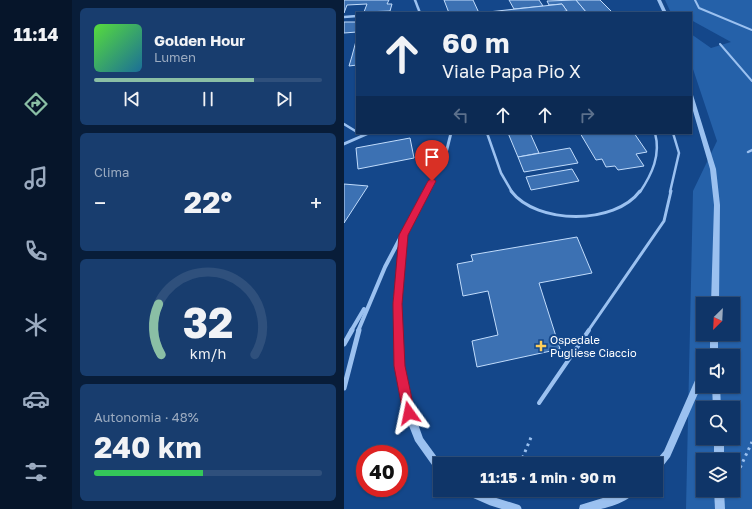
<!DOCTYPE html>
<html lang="it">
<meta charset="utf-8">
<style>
:root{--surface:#0f3568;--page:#183d6e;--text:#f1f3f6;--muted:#9babc0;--line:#2f507c;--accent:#8abfa5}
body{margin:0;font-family:"Golos Text",sans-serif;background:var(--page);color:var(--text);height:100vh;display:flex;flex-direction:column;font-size:15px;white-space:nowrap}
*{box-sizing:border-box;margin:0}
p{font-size:13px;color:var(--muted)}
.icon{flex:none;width:22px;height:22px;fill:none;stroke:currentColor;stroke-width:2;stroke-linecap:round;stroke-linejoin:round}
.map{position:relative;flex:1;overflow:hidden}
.side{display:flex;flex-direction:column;gap:8px;padding:8px;background:#081d39;width:272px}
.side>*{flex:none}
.top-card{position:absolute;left:12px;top:12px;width:336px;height:122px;border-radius:0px;box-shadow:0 1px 3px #0004,0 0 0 1px var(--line);background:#0f3568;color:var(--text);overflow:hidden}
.needle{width:26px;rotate:204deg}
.controls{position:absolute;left:352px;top:297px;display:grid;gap:8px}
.controls a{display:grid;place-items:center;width:44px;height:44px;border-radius:0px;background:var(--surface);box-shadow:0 1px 3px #0004,0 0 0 1px var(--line);font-size:20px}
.speed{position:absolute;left:12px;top:445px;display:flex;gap:8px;font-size:20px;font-weight:700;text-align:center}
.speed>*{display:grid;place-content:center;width:52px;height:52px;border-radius:50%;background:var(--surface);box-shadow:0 1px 3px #0004,0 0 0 1px var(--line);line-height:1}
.speed .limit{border:6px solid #d22;background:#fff;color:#111}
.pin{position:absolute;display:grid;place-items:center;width:34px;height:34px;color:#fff;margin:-41px -17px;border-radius:50% 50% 50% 0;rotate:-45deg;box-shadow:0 0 4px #0007}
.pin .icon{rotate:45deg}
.me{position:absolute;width:44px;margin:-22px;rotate:348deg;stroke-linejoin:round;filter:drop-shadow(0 0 3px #0008)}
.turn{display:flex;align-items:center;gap:14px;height:84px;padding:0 20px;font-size:18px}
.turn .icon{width:52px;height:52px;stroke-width:2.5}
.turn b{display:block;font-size:28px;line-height:34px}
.lanes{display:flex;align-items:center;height:38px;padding:0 20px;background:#0003;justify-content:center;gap:20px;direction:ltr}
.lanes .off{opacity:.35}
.big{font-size:30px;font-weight:700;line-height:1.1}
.side .widget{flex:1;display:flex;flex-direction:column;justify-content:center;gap:6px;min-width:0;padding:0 14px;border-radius:6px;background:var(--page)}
.side .dial{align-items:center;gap:0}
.dial svg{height:104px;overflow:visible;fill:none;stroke:var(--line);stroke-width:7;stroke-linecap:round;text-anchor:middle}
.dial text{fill:var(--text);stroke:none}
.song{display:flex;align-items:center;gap:12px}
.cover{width:48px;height:48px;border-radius:6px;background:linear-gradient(135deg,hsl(110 70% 55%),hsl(200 70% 35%))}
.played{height:4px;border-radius:2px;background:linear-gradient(90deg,var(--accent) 70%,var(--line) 70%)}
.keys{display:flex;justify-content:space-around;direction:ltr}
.heat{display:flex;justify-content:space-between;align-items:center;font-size:22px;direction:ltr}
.charge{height:6px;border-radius:3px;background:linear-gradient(90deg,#34c759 48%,var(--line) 0)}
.trip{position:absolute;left:89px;top:457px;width:230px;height:40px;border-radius:0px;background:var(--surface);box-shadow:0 1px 3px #0004,0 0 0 1px var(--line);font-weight:700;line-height:40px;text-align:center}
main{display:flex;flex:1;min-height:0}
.dock{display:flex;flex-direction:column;width:72px;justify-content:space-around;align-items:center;background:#06152a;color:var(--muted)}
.dock .icon{width:28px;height:28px}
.dock .current{color:var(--accent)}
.dock b{font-size:18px;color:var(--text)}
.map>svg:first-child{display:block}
.green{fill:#2561a9;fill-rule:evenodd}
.building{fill:#3c71b3;stroke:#c1dcfc}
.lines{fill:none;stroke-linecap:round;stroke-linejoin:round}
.path{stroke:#9bc1f0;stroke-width:3;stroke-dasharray:2.5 4;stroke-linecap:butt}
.service-far2{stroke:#9bc1f0;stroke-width:2.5}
.service-far1{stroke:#9bc1f0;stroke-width:3}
.service{stroke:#9bc1f0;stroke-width:4}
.pedestrian-far1{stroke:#9bc1f0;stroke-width:2}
.pedestrian{stroke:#9bc1f0;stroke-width:2.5}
.minor-far3{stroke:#9bc1f0;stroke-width:2.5}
.minor-far2{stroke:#9bc1f0;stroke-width:3}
.minor-far1{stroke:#9bc1f0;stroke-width:4}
.minor{stroke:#9bc1f0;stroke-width:5}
.tertiary{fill:#9bc1f0;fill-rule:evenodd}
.tertiary-bridge{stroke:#9bc1f0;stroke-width:9}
.route{fill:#e11d48;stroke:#92132f}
.poi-dot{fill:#ffcf5a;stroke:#14478a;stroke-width:1.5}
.labels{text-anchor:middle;stroke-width:4;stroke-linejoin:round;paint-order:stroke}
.poi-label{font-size:11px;fill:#fff;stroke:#14478a;text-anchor:start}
</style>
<main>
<nav class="dock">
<b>11:14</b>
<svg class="icon current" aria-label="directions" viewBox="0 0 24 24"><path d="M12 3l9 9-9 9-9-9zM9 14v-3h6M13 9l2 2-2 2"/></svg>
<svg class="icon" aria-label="music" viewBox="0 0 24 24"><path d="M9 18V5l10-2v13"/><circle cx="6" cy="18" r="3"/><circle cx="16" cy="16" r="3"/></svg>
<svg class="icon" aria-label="phone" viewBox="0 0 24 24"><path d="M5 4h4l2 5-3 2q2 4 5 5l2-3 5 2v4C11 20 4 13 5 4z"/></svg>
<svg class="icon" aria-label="climate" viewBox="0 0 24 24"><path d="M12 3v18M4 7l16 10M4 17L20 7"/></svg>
<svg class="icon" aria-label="car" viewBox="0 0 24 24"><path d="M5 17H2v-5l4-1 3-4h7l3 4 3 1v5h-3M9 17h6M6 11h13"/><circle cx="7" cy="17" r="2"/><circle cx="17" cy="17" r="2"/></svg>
<svg class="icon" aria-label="filters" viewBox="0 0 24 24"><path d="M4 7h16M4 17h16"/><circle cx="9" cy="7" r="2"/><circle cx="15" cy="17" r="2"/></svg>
</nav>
<section class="side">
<div class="widget">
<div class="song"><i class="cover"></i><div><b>Golden Hour</b><p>Lumen</p></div></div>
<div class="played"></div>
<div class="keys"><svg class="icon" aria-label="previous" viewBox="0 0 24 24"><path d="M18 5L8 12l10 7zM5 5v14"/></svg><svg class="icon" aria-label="pause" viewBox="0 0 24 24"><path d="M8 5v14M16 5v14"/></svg><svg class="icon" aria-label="next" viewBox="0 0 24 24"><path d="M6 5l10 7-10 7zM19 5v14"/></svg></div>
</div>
<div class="widget"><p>Clima</p>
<div class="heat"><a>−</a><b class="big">22°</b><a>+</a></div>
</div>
<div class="widget dial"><svg viewBox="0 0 100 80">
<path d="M14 69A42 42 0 1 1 86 69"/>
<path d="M14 69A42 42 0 0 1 12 30" stroke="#8abfa5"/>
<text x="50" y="56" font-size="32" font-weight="700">32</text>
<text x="50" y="72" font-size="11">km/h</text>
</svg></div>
<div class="widget"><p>Autonomia · 48%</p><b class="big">240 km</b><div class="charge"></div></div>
</section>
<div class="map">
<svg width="408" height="509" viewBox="0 0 408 509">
<rect width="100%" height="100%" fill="#14478a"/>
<path class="green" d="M321,0H408V509H342L349,191L373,141L347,63V34L367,48L387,42L347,20V13H327ZM359,304H389V334H359ZM359,356H389V386H359ZM359,408H389V438H359ZM359,460H389V490H359Z"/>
<g class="building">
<polygon points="0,0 45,0 43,4 48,4 46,11 20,12 23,4 3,5 0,13"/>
<polygon points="100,0 129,0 135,13 105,13"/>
<polygon points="165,0 195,0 199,6 170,9"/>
<polygon points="232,0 243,13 212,13 223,11 218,4 205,5 203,1"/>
<polygon points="232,0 256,0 268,12 243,13"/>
<polygon points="218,4 223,11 208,13 135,13"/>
<polygon points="0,22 13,22 13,32 0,33"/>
<polygon points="12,41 13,65 5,66 8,56"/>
<polygon points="164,133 186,133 195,153 174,157"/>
<polygon points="236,133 290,133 303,152 292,154 300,166 274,170 271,166 262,167 258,159 252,160"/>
<polygon points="66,138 70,158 14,169 12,148"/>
<polygon points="226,148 234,163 180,172 174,157"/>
<polygon points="228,169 235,181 187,190 182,177"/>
<polygon points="0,184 24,186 0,223"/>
<polygon points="233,237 248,273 195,283 216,349 133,367 128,341 154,335 144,291 119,296 113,264 129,261 127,255"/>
</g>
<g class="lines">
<g class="path">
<polyline points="176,464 188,435"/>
<polyline points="390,486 395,470 408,442"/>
</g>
<g class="service-far2">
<polyline points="0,124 13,132"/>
<polyline points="15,133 18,135"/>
<polyline points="143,133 157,173 168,192"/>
<path d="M296,192C308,174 317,155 311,133"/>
<polyline points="326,192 335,153 329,133"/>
</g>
<g class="service-far1">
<path d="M167,191C193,225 271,225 296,191"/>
<polyline points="244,331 320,221 327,191"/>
</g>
<polyline class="service" points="195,403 245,330"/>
<g class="pedestrian-far1">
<polyline points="351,0 355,8 408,30"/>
<polyline points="376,44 408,81"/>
</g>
<polyline class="pedestrian" points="404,152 408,150"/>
<g class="minor-far3">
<polyline points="71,0 76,13"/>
<polyline points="0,17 13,16"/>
</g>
<g class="minor-far2">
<polyline points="0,144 25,133"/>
<polyline points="81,192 102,153 107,133"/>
</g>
<g class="minor-far1">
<polyline points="7,331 20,309"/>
<polyline points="14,331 41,267 81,191"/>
</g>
<g class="minor">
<polyline points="0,344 8,330"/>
<polyline points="0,388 15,330"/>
</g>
<g class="tertiary">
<polygon points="313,0 317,0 323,13 319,13"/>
<polygon points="347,94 349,95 372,169 376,205 375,304 367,304 370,205 366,169 347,104"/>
<polygon points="57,233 61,233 62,235 57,304 59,366 70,413 79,438 98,464 96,464 96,474 93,472 71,441 60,413 51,366 49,304"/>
<rect x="366" y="334" width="8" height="22"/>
<polygon points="359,368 359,382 326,457 315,471 312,473 312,464 309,464 320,451 356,369"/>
<polygon points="368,386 376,386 377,408 369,408"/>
<rect x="370" y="438" width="10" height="22"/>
<path d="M278,490H292C288,500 267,507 257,509C250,509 242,509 235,509L236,505L272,494Z"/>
<polygon points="370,490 380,490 381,509 371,509"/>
</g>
<polyline class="tertiary-bridge" points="122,490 147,501 173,509"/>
</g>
<polygon class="route" points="88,178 92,181 64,235 58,304 61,366 71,413 69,417 65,418 61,417 59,413 50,366 49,304 55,235 84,181"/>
<path class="poi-dot" d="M195 340h4v4h4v4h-4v4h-4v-4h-4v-4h4z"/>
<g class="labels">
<g class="poi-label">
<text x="206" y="344">Ospedale<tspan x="206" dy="13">Pugliese Ciaccio</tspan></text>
</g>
</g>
</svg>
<div class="controls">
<a><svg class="needle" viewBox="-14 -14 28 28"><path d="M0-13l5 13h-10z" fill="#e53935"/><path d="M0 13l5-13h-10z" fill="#9babc0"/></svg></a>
<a><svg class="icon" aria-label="sound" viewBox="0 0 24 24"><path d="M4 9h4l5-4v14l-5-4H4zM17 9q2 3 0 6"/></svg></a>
<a><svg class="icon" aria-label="search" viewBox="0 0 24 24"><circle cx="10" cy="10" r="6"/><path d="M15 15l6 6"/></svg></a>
<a><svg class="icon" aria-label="layers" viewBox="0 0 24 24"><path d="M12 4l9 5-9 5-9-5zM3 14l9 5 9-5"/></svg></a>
</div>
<div class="speed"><div class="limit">40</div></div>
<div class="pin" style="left:88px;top:181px;background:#d93025"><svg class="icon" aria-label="arrive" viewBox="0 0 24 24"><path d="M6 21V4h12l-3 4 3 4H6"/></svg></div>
<svg class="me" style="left:65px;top:413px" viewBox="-20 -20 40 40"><path d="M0-17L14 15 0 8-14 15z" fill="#e11d48" stroke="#fff" stroke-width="4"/></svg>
<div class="trip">11:15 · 1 min · 90 m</div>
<div class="top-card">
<div class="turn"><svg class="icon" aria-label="ahead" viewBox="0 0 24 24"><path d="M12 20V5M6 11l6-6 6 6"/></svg><div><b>60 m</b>Viale Papa Pio X</div></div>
<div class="lanes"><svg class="icon off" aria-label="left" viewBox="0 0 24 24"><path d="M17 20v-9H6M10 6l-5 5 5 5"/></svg><svg class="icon" aria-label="ahead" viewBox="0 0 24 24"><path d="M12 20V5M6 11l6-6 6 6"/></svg><svg class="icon" aria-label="ahead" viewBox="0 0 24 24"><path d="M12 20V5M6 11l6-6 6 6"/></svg><svg class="icon off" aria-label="right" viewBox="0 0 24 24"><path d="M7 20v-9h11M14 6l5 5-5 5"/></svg></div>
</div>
</div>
</main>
